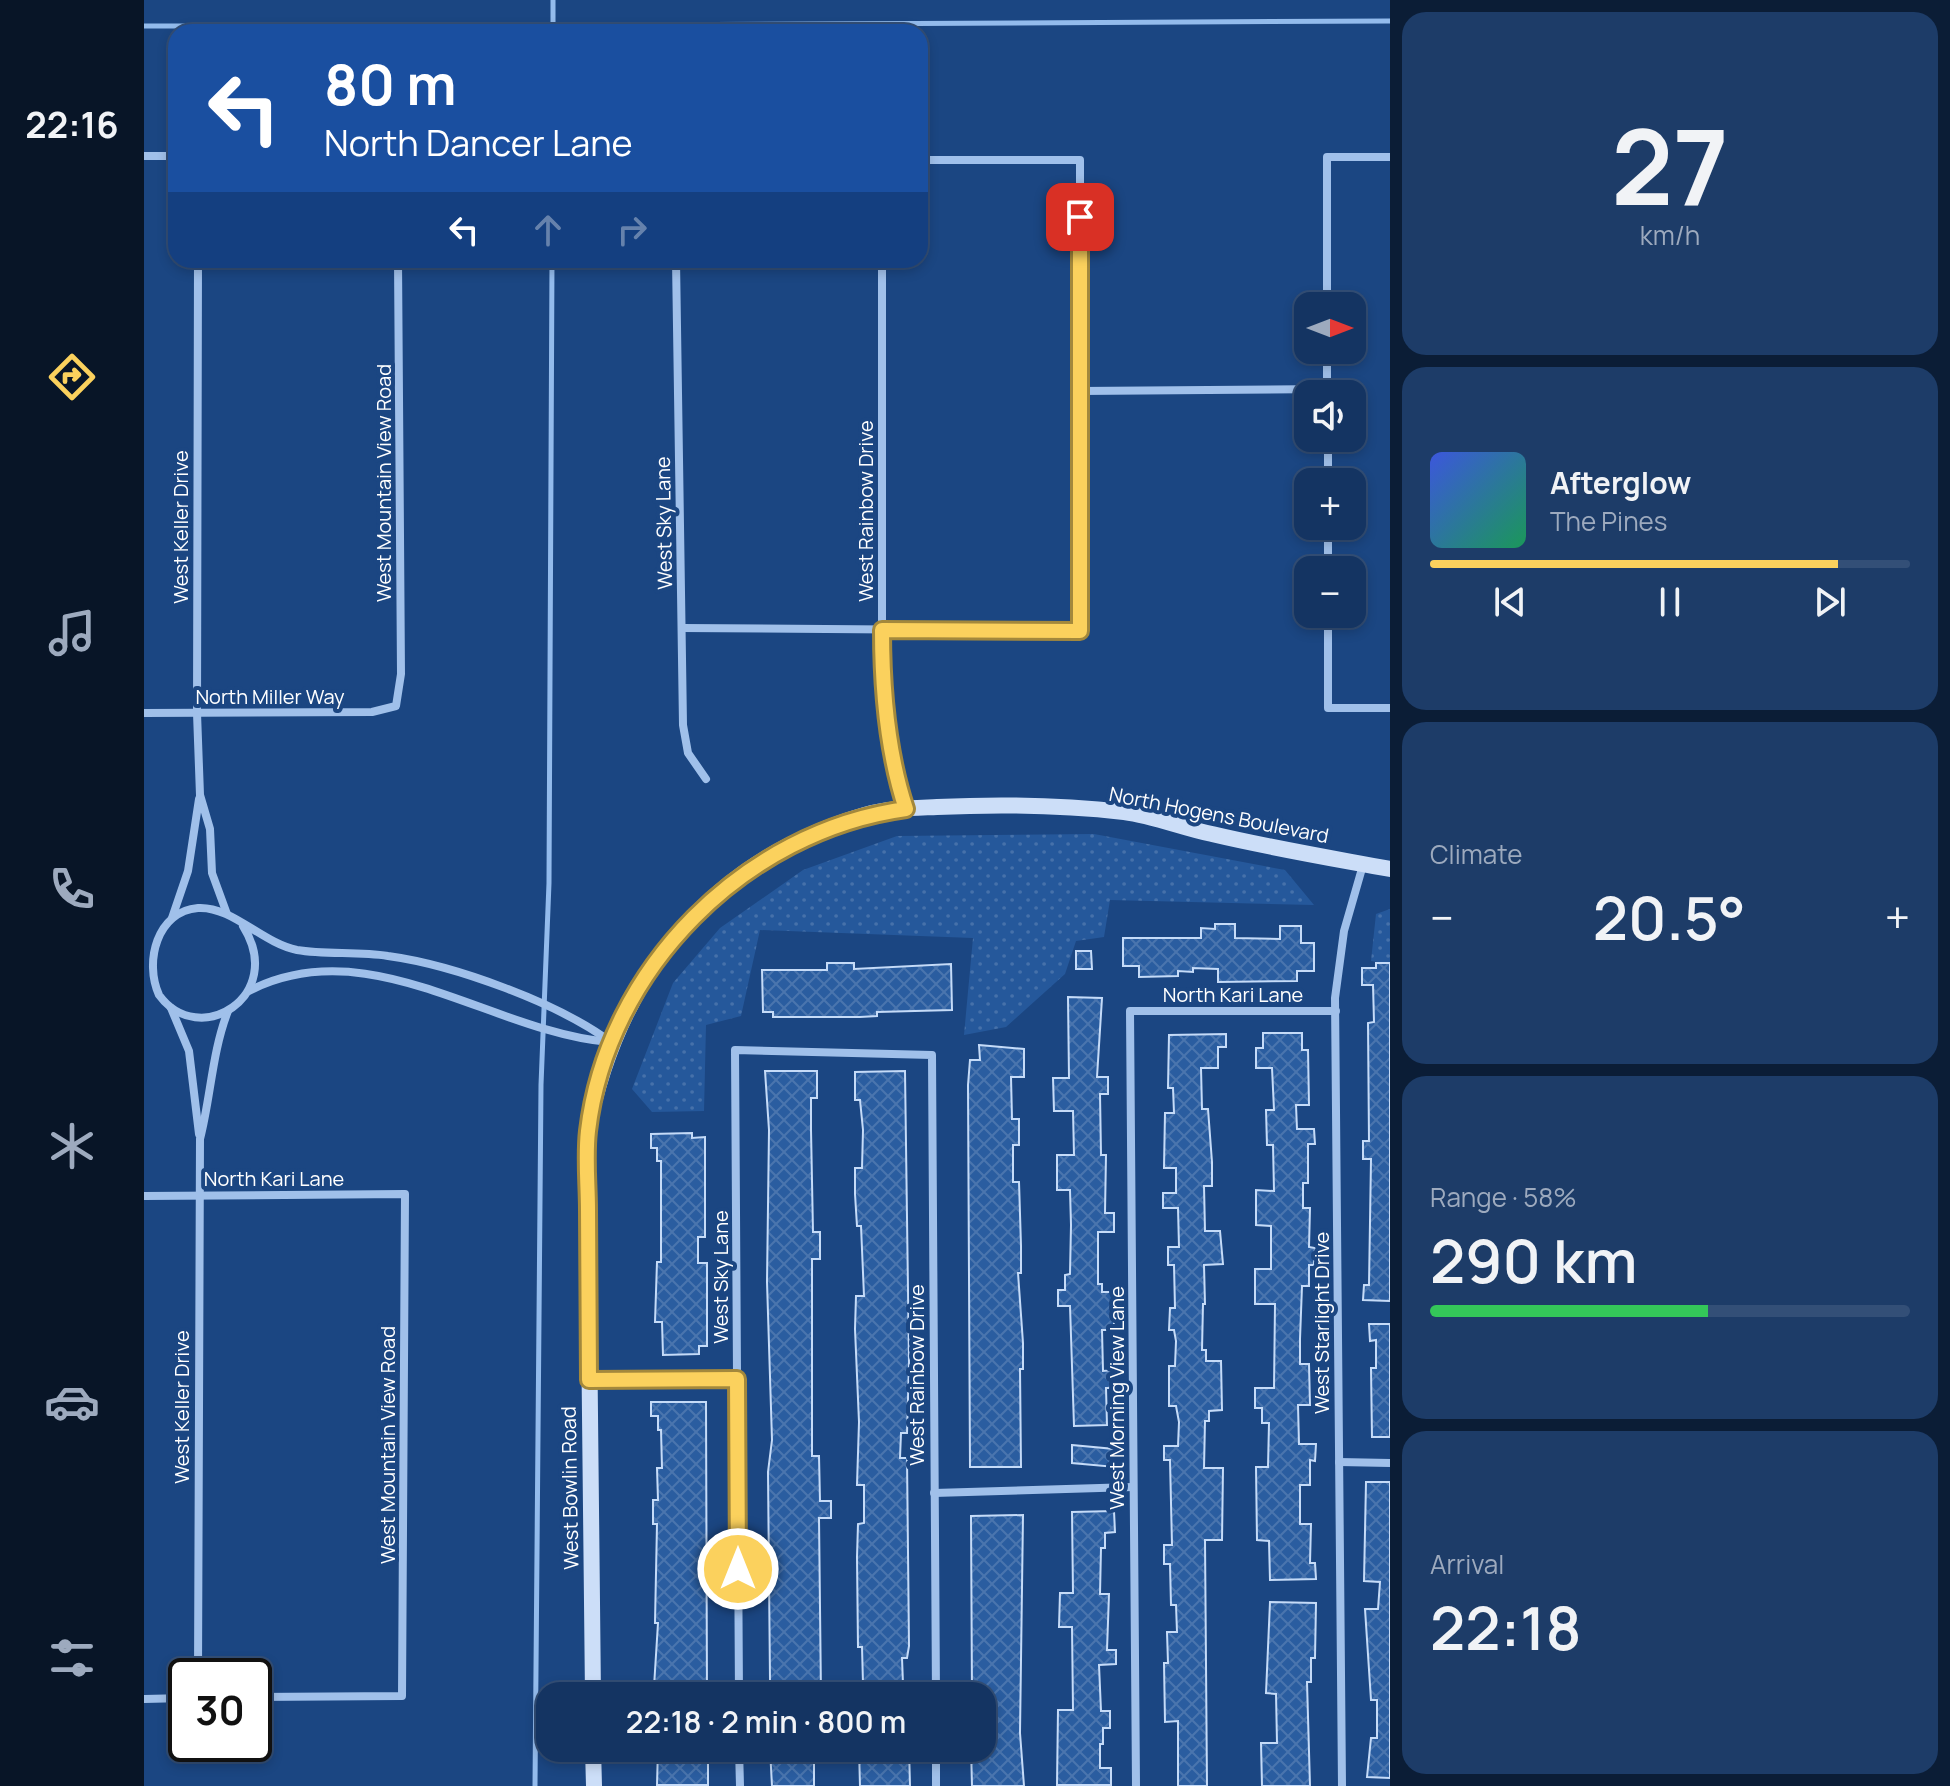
<!DOCTYPE html>
<meta charset="utf-8">
<style>
:root{--surface:#143462;--page:#1d3c68;--text:#f1f3f6;--muted:#9daabe;--line:#334f77;--accent:#fbd15d}
body{margin:0;font-family:Manrope,sans-serif;background:var(--page);color:var(--text);height:100vh;display:flex;flex-direction:column;font-size:30px;white-space:nowrap}
*{box-sizing:border-box;margin:0}
p{font-size:26px;color:var(--muted)}
.icon{flex:none;width:44px;height:44px;fill:none;stroke:currentColor;stroke-width:2;stroke-linecap:round;stroke-linejoin:round}
.map{position:relative;flex:1;overflow:hidden}
.details{display:flex;flex-direction:column;gap:12px;padding:12px;background:#0b1d36;width:560px}
.details>*{flex:none}
.guide{position:absolute;left:24px;top:24px;width:760px;height:244px;border-radius:24px;box-shadow:0 4px 12px #0003,0 0 0 2px var(--line);background:#1a4fa0;color:#fff;overflow:hidden}
.needle{width:52px;rotate:90deg}
.fabs{position:absolute;left:1150px;top:292px;display:grid;gap:16px}
.fabs a{display:grid;place-items:center;width:72px;height:72px;border-radius:16px;background:var(--surface);box-shadow:0 4px 12px #0003,0 0 0 2px var(--line);font-size:40px}
.speed{position:absolute;left:24px;top:1658px;display:flex;gap:16px;font-size:40px;font-weight:700;text-align:center}
.speed>*{display:grid;place-content:center;width:104px;height:104px;border-radius:50%;background:var(--surface);box-shadow:0 4px 12px #0003,0 0 0 2px var(--line);line-height:1}
.speed .limit{border:4px solid #111;border-radius:12px;background:#fff;color:#111}
.pin{position:absolute;display:grid;place-items:center;width:68px;height:68px;color:#fff;margin:-34px;border-radius:16px;box-shadow:0 4px 12px #0006}
.me{position:absolute;width:88px;margin:-44px;rotate:0deg;stroke-linejoin:round;filter:drop-shadow(0 0 6px #0008)}
.turn{display:flex;align-items:center;gap:28px;height:168px;padding:0 24px;font-size:36px}
.turn .icon{width:104px;height:104px;stroke-width:2.5}
.turn b{display:block;font-size:56px;line-height:68px}
.lanes{display:flex;align-items:center;height:76px;padding:0 24px;background:#0003;justify-content:center;gap:40px;direction:ltr}
.lanes .off{opacity:.35}
.big{font-size:60px;font-weight:600;line-height:1.1}
.details .tile{flex:1;display:flex;flex-direction:column;justify-content:center;gap:12px;min-width:0;padding:0 28px;border-radius:24px;background:var(--page)}
.details .dial{align-items:center;gap:0}
.dial b{font-size:104px;line-height:1}
.song{display:flex;align-items:center;gap:24px}
.cover{width:96px;height:96px;border-radius:12px;background:linear-gradient(135deg,hsl(230 70% 55%),hsl(150 70% 35%))}
.played{height:8px;border-radius:4px;background:linear-gradient(90deg,var(--accent) 85%,var(--line) 85%)}
.keys{display:flex;justify-content:space-around;direction:ltr}
.heat{display:flex;justify-content:space-between;align-items:center;font-size:44px;direction:ltr}
.charge{height:12px;border-radius:6px;background:linear-gradient(90deg,#34c759 58%,var(--line) 0)}
.trip{position:absolute;left:392px;top:1682px;width:460px;height:80px;border-radius:24px;background:var(--surface);box-shadow:0 4px 12px #0003,0 0 0 2px var(--line);font-weight:600;line-height:80px;text-align:center}
main{display:flex;flex:1;min-height:0}
.dock{display:flex;flex-direction:column;width:144px;justify-content:space-around;align-items:center;background:#081527;color:var(--muted)}
.dock .icon{width:56px;height:56px}
.dock .active{color:var(--accent)}
.dock b{font-size:36px;color:var(--text)}
.map>svg:first-child{display:block}
.grass{fill:url(#grass-dots)}
.lines{fill:none;stroke-linecap:round;stroke-linejoin:round}
.stream{stroke:#93bbec;stroke-width:5}
.building{fill:url(#building-cross-hatch);stroke:#c5dbf8;stroke-width:2}
.street{stroke:#a0c0ea;stroke-width:8}
.secondary{stroke:#ccdef8;stroke-width:16}
.route-casing{stroke:#a3883c;stroke-width:20}
.route{stroke:#fbd15d;stroke-width:14}
.labels{text-anchor:middle;stroke-width:8;stroke-linejoin:round;paint-order:stroke}
.street-label{font-size:20px;fill:#fff;stroke:#1b4682}
</style>
<main>
<nav class="dock">
<b>22:16</b>
<svg class="icon active" aria-label="directions" viewBox="0 0 24 24"><path d="M12 3l9 9-9 9-9-9zM9 14v-3h6M13 9l2 2-2 2"/></svg>
<svg class="icon" aria-label="music" viewBox="0 0 24 24"><path d="M9 18V5l10-2v13"/><circle cx="6" cy="18" r="3"/><circle cx="16" cy="16" r="3"/></svg>
<svg class="icon" aria-label="phone" viewBox="0 0 24 24"><path d="M5 4h4l2 5-3 2q2 4 5 5l2-3 5 2v4C11 20 4 13 5 4z"/></svg>
<svg class="icon" aria-label="climate" viewBox="0 0 24 24"><path d="M12 3v18M4 7l16 10M4 17L20 7"/></svg>
<svg class="icon" aria-label="car" viewBox="0 0 24 24"><path d="M5 17H2v-5l4-1 3-4h7l3 4 3 1v5h-3M9 17h6M6 11h13"/><circle cx="7" cy="17" r="2"/><circle cx="17" cy="17" r="2"/></svg>
<svg class="icon" aria-label="filters" viewBox="0 0 24 24"><path d="M4 7h16M4 17h16"/><circle cx="9" cy="7" r="2"/><circle cx="15" cy="17" r="2"/></svg>
</nav>
<div class="map">
<svg width="1246" height="1786" viewBox="0 0 1246 1786">
<defs>
<pattern id="grass-dots" width="8" height="8" patternUnits="userSpaceOnUse" patternTransform="scale(2)"><rect width="8" height="8" fill="#25589b"/><path d="M2 2h.1M6 6h.1" fill="none" stroke="#4671aa" stroke-width="1.8" stroke-linecap="round"/></pattern>
<pattern id="building-cross-hatch" width="8" height="8" patternUnits="userSpaceOnUse" patternTransform="scale(2)"><rect width="8" height="8" fill="#2a5da0"/><path d="M0 0l8 8M0 8l8-8" fill="none" stroke="#4a75ae"/></pattern>
</defs>
<rect width="100%" height="100%" fill="#1b4682"/>
<g class="grass">
<polygon points="950,834 1141,870 1170,905 966,900 960,937 932,941 921,974 862,1027 820,1035 829,938 616,930 597,1016 562,1025 560,1111 508,1112 488,1089 529,983 576,928 659,870 753,836"/>
<polygon points="1246,909 1246,964 1227,961 1232,914"/>
</g>
<g class="lines">
<g class="stream">
<polyline points="472,25 1246,21"/>
<polyline points="0,26 363,26"/>
<polyline points="409,32 409,0"/>
<polyline points="391,1786 397,1085 405,883 408,260"/>
</g>
</g>
<g class="building">
<polygon points="1071,924 1091,924 1091,938 1136,939 1136,926 1157,926 1157,943 1170,943 1170,971 1153,971 1153,981 1074,982 1074,969 1049,968 1049,972 1034,971 1034,976 995,977 995,966 979,966 979,938 1057,938 1057,928 1071,929"/>
<polygon points="932,951 947,951 948,969 932,969"/>
<polygon points="683,963 710,963 710,969 807,964 808,1010 733,1012 733,1016 716,1017 629,1017 629,1012 619,1012 618,970 683,970"/>
<polygon points="1232,963 1246,963 1246,1301 1219,1300 1220,1285 1225,1285 1227,1159 1219,1159 1219,1141 1225,1141 1224,1023 1230,1022 1229,985 1218,985 1218,968 1232,968"/>
<polygon points="924,997 958,998 953,1077 964,1077 964,1094 956,1094 957,1155 962,1155 961,1213 970,1213 970,1232 954,1232 954,1284 958,1284 958,1292 968,1292 970,1310 970,1330 958,1330 959,1371 970,1370 971,1388 962,1388 963,1425 930,1426 926,1306 914,1306 914,1290 921,1290 921,1275 926,1274 927,1225 926,1190 913,1190 913,1155 930,1155 929,1111 910,1111 909,1078 925,1078"/>
<polygon points="1119,1033 1158,1033 1158,1050 1164,1050 1165,1105 1152,1105 1153,1129 1170,1129 1171,1144 1164,1144 1164,1183 1159,1183 1159,1208 1166,1208 1165,1247 1171,1248 1170,1265 1165,1265 1165,1286 1158,1286 1156,1339 1156,1364 1165,1364 1166,1405 1154,1405 1155,1444 1172,1444 1171,1461 1166,1460 1166,1485 1156,1485 1156,1524 1167,1524 1166,1563 1171,1563 1172,1579 1126,1580 1125,1541 1113,1540 1112,1467 1124,1467 1125,1423 1118,1423 1118,1408 1111,1408 1111,1388 1130,1388 1131,1304 1111,1304 1111,1269 1127,1269 1127,1226 1112,1225 1112,1190 1130,1191 1129,1145 1123,1145 1122,1110 1130,1110 1128,1068 1112,1068 1112,1048 1119,1048"/>
<polygon points="1082,1034 1082,1047 1074,1047 1074,1068 1057,1068 1058,1109 1064,1109 1068,1162 1068,1186 1060,1186 1061,1231 1076,1231 1079,1264 1060,1265 1061,1304 1059,1304 1058,1350 1062,1350 1062,1361 1077,1361 1078,1410 1065,1411 1065,1421 1061,1421 1060,1468 1079,1468 1078,1540 1061,1540 1063,1786 1034,1786 1034,1721 1021,1722 1020,1663 1024,1663 1023,1632 1033,1632 1032,1605 1027,1605 1026,1564 1020,1564 1020,1545 1028,1545 1026,1460 1020,1460 1020,1446 1034,1446 1035,1422 1032,1406 1025,1406 1025,1366 1031,1366 1032,1341 1030,1330 1025,1330 1026,1308 1031,1308 1030,1265 1024,1265 1024,1247 1035,1247 1034,1208 1019,1208 1019,1193 1032,1193 1032,1168 1020,1168 1021,1113 1030,1113 1029,1088 1024,1088 1025,1035"/>
<polygon points="835,1045 880,1049 880,1077 867,1077 868,1119 875,1119 875,1145 869,1145 869,1182 875,1182 877,1246 877,1273 874,1273 879,1343 879,1369 876,1369 877,1467 826,1467 824,1085 826,1060 836,1060"/>
<polygon points="621,1071 673,1071 673,1098 667,1098 667,1130 669,1232 676,1232 676,1259 668,1259 668,1456 675,1456 676,1501 687,1501 687,1518 675,1518 677,1696 628,1696 626,1680 624,1472 628,1440 623,1282 625,1130"/>
<polygon points="761,1071 765,1363 763,1433 757,1433 756,1458 763,1458 765,1646 763,1658 758,1658 759,1684 766,1684 766,1696 712,1696 712,1684 719,1684 718,1647 714,1647 713,1557 714,1524 720,1523 720,1485 713,1485 715,1422 711,1329 712,1296 720,1296 717,1226 713,1226 711,1194 711,1168 718,1168 719,1130 716,1100 711,1100 711,1072"/>
<polygon points="548,1133 548,1138 561,1137 561,1237 554,1237 554,1263 563,1263 563,1346 555,1346 555,1354 519,1355 518,1322 511,1322 513,1262 517,1262 517,1161 513,1161 513,1148 507,1148 507,1134"/>
<polygon points="1225,1324 1246,1324 1246,1437 1228,1437 1227,1368 1232,1368 1232,1340 1226,1341"/>
<polygon points="507,1402 562,1402 563,1696 514,1696 514,1687 510,1687 514,1623 511,1623 513,1524 509,1524 509,1500 514,1500 513,1468 518,1468 517,1430 514,1430 514,1416 507,1416"/>
<polygon points="928,1445 970,1449 971,1467 928,1463"/>
<polygon points="1222,1482 1246,1482 1246,1778 1223,1777 1227,1738 1233,1738 1233,1700 1227,1700 1221,1609 1234,1609 1236,1582 1220,1581"/>
<polygon points="970,1511 971,1532 961,1533 961,1548 957,1548 956,1594 965,1594 963,1650 972,1650 972,1664 955,1665 957,1711 966,1711 966,1728 959,1728 959,1744 956,1744 956,1768 967,1768 967,1785 913,1785 914,1710 929,1710 928,1627 915,1627 916,1593 929,1593 928,1512"/>
<polygon points="879,1515 876,1733 880,1786 828,1786 827,1748 838,1748 838,1696 828,1696 827,1516"/>
<polygon points="1126,1602 1172,1603 1171,1658 1167,1658 1167,1682 1163,1682 1166,1786 1118,1786 1117,1743 1133,1743 1132,1694 1122,1693"/>
<polygon points="514,1748 564,1748 564,1785 513,1785"/>
<polygon points="670,1748 670,1786 628,1786 626,1749"/>
<polygon points="765,1748 766,1786 716,1786 715,1749"/>
</g>
<g class="lines">
<g class="street">
<polyline points="0,156 32,156"/>
<polyline points="54,260 53,713 56,795 66,829 68,873 83,914"/>
<polyline points="532,260 539,725 544,753 562,779"/>
<polyline points="738,260 738,674 753,783 761,808"/>
<polyline points="1183,306 1183,157 1246,157"/>
<polyline points="1183,350 1183,393"/>
<polyline points="936,391 1183,389"/>
<polyline points="1184,438 1184,482"/>
<polyline points="1184,526 1184,570"/>
<polyline points="1184,614 1184,708 1246,708"/>
<polyline points="538,628 936,631 936,160 776,160"/>
<polyline points="0,713 228,712 252,706 257,674 254,260"/>
<polyline points="28,918 44,871 55,799"/>
<path d="M99,926C143,996 55,1050 15,995C0,962 13,911 54,908C88,906 118,943 153,950C182,955 214,951 244,956C310,965 415,1003 468,1043"/>
<path d="M105,991C225,929 347,1032 465,1042"/>
<polyline points="27,1008 45,1051 55,1134"/>
<polyline points="0,1196 261,1194 258,1696 110,1697"/>
<polyline points="446,1380 593,1379"/>
<polyline points="1195,1462 1246,1463"/>
<polyline points="790,1493 989,1487"/>
<path d="M54,1676L56,1139C67,1096 68,1052 84,1011"/>
<polyline points="595,1696 591,1050 788,1055 792,1696"/>
<polyline points="0,1699 42,1698"/>
<polyline points="595,1748 596,1786"/>
<polyline points="792,1786 792,1748"/>
<polyline points="992,1786 986,1011 1192,1011"/>
<polyline points="1198,1786 1191,998 1200,931 1219,865"/>
</g>
<g class="secondary">
<path d="M449,1696L443,1133C474,976 565,861 721,815C744,808 770,808 793,807C856,804 918,805 980,812C1010,816 1039,828 1068,834C1127,848 1187,858 1246,869"/>
<polyline points="449,1748 450,1786"/>
</g>
</g>
<g class="lines">
<g class="route-casing">
<path id="route" d="M594,1569L593,1379L445,1380C445,1324 444,1267 444,1210C444,1185 441,1157 444,1131C463,969 601,831 762,809C743,752 738,689 738,630L936,631V217"/>
</g>
<use href="#route" class="route"/>
</g>
<g class="labels">
<g class="street-label">
<text transform="translate(240 483) rotate(-90)" y="7">West Mountain View Road</text>
<text transform="translate(722 511) rotate(-90)" y="7">West Rainbow Drive</text>
<text transform="translate(520 523) rotate(-91)" y="7">West Sky Lane</text>
<text transform="translate(37 527) rotate(-90)" y="7">West Keller Drive</text>
<text x="126" y="704">North Miller Way</text>
<text transform="translate(1075 815) rotate(11)" y="7">North Hogens Boulevard</text>
<text x="1089" y="1002">North Kari Lane</text>
<text x="130" y="1186">North Kari Lane</text>
<text transform="translate(577 1277) rotate(-90)" y="7">West Sky Lane</text>
<text transform="translate(1178 1323) rotate(-90)" y="7">West Starlight Drive</text>
<text transform="translate(773 1375) rotate(-90)" y="7">West Rainbow Drive</text>
<text transform="translate(973 1398) rotate(-90)" y="7">West Morning View Lane</text>
<text transform="translate(38 1407) rotate(-90)" y="7">West Keller Drive</text>
<text transform="translate(244 1445) rotate(-90)" y="7">West Mountain View Road</text>
<text transform="translate(426 1488) rotate(-91)" y="7">West Bowlin Road</text>
</g>
</g>
</svg>
<div class="fabs">
<a><svg class="needle" viewBox="-14 -14 28 28"><path d="M0-13l5 13h-10z" fill="#e53935"/><path d="M0 13l5-13h-10z" fill="#9daabe"/></svg></a>
<a><svg class="icon" aria-label="sound" viewBox="0 0 24 24"><path d="M4 9h4l5-4v14l-5-4H4zM17 9q2 3 0 6"/></svg></a>
<a>+</a>
<a>−</a>
</div>
<div class="speed"><div class="limit">30</div></div>
<div class="pin" style="left:936px;top:217px;background:#d93025"><svg class="icon" aria-label="arrive" viewBox="0 0 24 24"><path d="M6 21V4h12l-3 4 3 4H6"/></svg></div>
<svg class="me" style="left:594px;top:1569px" viewBox="-20 -20 40 40"><circle r="17" fill="#fbd15d" stroke="#fff" stroke-width="3"/><path d="M0-11L8 9 0 5-8 9z" fill="#fff"/></svg>
<div class="trip">22:18 · 2 min · 800 m</div>
<div class="guide">
<div class="turn"><svg class="icon" aria-label="left" viewBox="0 0 24 24"><path d="M17 20v-9H6M10 6l-5 5 5 5"/></svg><div><b>80 m</b>North Dancer Lane</div></div>
<div class="lanes"><svg class="icon" aria-label="left" viewBox="0 0 24 24"><path d="M17 20v-9H6M10 6l-5 5 5 5"/></svg><svg class="icon off" aria-label="ahead" viewBox="0 0 24 24"><path d="M12 20V5M6 11l6-6 6 6"/></svg><svg class="icon off" aria-label="right" viewBox="0 0 24 24"><path d="M7 20v-9h11M14 6l5 5-5 5"/></svg></div>
</div>
</div>
<section class="details">
<div class="tile dial"><b>27</b><p>km/h</p></div>
<div class="tile">
<div class="song"><i class="cover"></i><div><b>Afterglow</b><p>The Pines</p></div></div>
<div class="played"></div>
<div class="keys"><svg class="icon" aria-label="previous" viewBox="0 0 24 24"><path d="M18 5L8 12l10 7zM5 5v14"/></svg><svg class="icon" aria-label="pause" viewBox="0 0 24 24"><path d="M8 5v14M16 5v14"/></svg><svg class="icon" aria-label="next" viewBox="0 0 24 24"><path d="M6 5l10 7-10 7zM19 5v14"/></svg></div>
</div>
<div class="tile"><p>Climate</p>
<div class="heat"><a>−</a><b class="big">20.5°</b><a>+</a></div>
</div>
<div class="tile"><p>Range · 58%</p><b class="big">290 km</b><div class="charge"></div></div>
<div class="tile"><p>Arrival</p><b class="big">22:18</b></div>
</section>
</main>
